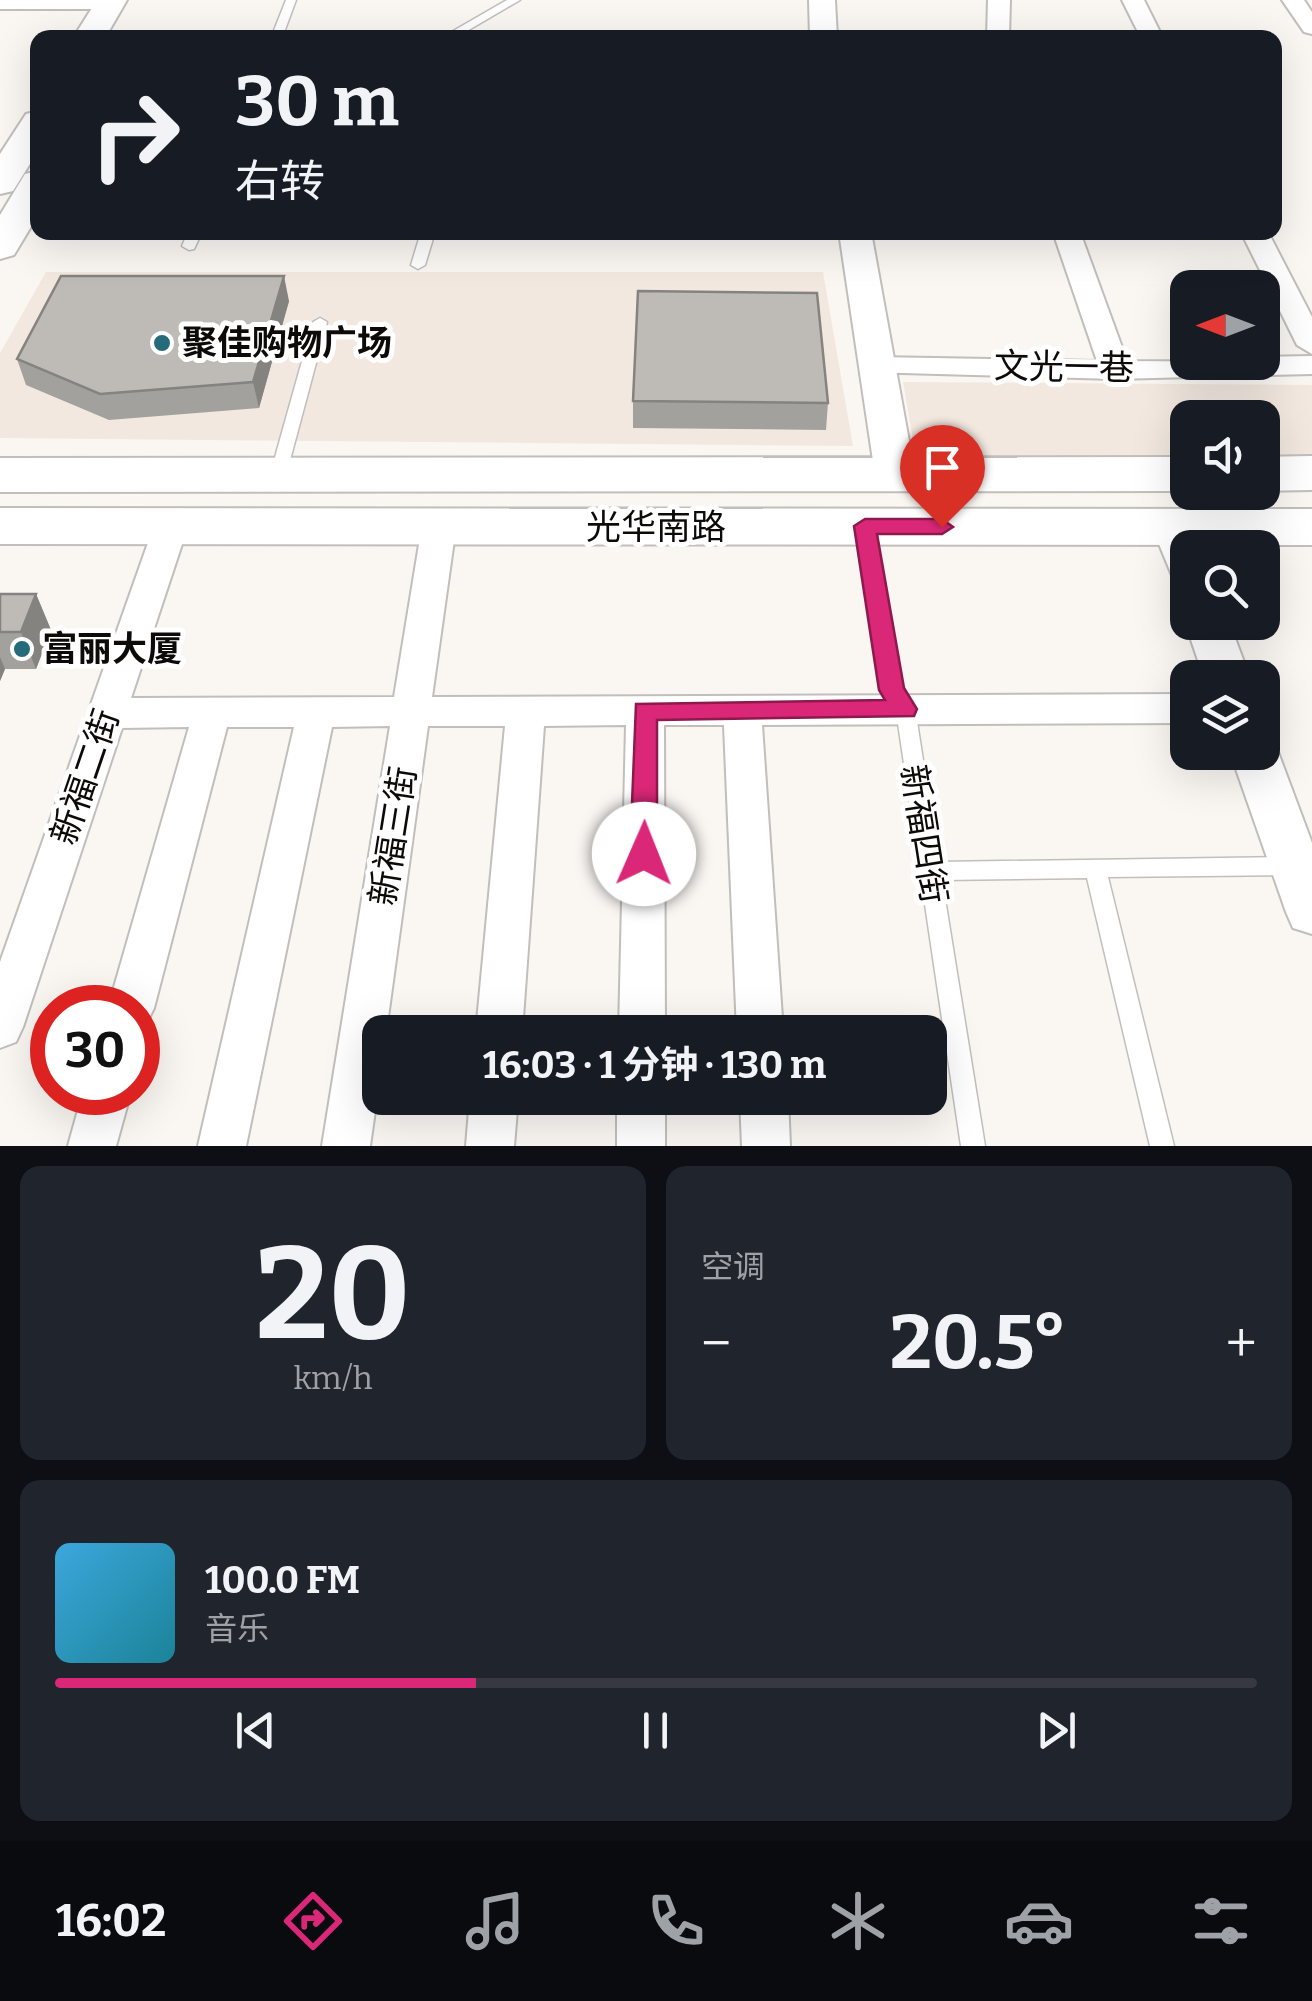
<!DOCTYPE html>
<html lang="zh">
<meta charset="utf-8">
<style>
:root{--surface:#171b24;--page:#20242c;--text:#f1f3f6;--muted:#9ea1a6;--line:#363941;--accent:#db2777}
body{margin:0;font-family:Bitter,"Noto Sans SC",serif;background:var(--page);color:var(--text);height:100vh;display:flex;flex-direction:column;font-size:38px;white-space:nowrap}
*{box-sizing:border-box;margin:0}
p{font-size:32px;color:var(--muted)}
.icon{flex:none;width:55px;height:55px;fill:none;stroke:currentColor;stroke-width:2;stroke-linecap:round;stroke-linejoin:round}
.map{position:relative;height:1146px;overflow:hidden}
.details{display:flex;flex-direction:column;gap:20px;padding:20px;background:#0d0f14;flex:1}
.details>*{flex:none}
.hud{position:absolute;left:30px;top:30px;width:1252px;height:210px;border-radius:20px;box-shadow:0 10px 40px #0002;background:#171b24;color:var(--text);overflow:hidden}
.needle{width:65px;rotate:270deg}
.tools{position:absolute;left:1170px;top:270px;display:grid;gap:20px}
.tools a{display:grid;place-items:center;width:110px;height:110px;border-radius:20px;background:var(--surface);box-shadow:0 10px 40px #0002;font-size:50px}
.speed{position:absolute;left:30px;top:985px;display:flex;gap:20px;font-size:50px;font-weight:700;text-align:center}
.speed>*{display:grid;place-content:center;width:130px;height:130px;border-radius:50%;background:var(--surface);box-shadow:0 10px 40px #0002;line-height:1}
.speed .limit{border:15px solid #d22;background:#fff;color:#111}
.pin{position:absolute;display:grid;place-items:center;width:85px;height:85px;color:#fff;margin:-102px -42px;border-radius:50% 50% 50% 0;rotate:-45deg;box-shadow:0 0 10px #0007}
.pin .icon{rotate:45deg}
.me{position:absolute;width:110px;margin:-55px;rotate:1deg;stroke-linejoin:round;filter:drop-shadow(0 0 8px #0008)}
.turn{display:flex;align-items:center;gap:35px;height:210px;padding:0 40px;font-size:45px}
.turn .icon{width:130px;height:130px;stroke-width:2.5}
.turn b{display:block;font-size:70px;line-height:85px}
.big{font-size:75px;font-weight:700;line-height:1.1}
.details .tile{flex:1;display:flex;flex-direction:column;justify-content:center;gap:15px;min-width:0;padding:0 35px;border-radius:20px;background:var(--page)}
.details .dial{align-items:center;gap:0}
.dial b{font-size:130px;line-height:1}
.song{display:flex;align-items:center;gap:30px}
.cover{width:120px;height:120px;border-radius:15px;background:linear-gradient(135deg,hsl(200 70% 55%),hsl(190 70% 35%))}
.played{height:10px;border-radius:5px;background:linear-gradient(90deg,var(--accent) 35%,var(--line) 35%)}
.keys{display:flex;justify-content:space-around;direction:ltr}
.heat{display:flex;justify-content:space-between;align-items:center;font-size:55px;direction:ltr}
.details .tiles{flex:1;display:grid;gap:20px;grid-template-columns:1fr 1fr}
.tile:last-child{grid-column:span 2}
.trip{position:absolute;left:362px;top:1015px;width:585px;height:100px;border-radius:20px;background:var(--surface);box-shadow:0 10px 40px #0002;font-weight:700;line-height:100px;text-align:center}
.tabs{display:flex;height:160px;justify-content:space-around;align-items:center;background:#090b0e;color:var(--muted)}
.tabs .icon{width:70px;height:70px}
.tabs .selected{color:var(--accent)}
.tabs b{font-size:45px;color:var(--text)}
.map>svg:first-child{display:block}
.built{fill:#f2e8e0}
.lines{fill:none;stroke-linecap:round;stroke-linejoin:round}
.service-casing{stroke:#c2bebb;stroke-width:3}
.minor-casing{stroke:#c2bebb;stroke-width:4}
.tertiary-casing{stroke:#c2bebb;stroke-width:4}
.secondary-casing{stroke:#c2bebb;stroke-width:4}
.primary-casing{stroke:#c2bebb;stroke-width:4}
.service{fill:#fff;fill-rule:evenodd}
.minor{fill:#fff;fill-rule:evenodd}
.tertiary{fill:#fff;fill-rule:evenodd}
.secondary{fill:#fff;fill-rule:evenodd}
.primary{fill:#fff;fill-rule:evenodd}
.wall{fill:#a3a19d}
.shaded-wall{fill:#858380}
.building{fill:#bebbb7;stroke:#858380;stroke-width:2.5}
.route{fill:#db2777;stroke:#8e194d;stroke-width:2.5}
.poi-dot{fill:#256b7a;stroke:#fff;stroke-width:4}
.labels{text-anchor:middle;stroke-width:10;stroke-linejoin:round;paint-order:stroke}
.poi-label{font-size:35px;font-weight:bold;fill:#0c0b0a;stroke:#fff;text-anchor:start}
.street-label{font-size:35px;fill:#0c0b0a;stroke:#fff}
</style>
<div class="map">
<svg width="1312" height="1146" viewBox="0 0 1312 1146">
<rect width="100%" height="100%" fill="#faf6f2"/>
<g class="built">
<polygon points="46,272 823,272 853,446 0,438 0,353"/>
<polygon points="903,382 1312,385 1312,460 1263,460 1262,418 1188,418 1187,459 916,458"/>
</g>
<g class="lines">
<g class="service-casing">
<g id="service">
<polygon points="286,0 296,0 282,38 271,38"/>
<polygon points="507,0 520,0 455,38 441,38"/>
<polygon points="188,232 202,232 194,249 189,250 182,246"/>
<polygon points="421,232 435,232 425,265 418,269 411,265"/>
<polygon points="320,318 327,322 286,475 284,479 272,479 270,475 313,322"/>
<polygon points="865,521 873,527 901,689 915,709 939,862 1289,857 1296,860 1300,866 1296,872 1289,875 1108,877 1174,1146 1150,1146 1087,878 942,880 985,1146 961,1146 896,710 883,690 857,527"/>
</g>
</g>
<g class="minor-casing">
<g id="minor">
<polygon points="0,0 119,0 121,3 110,9 0,9"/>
<polygon points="988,0 1010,0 1009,38 987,38"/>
<polygon points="1122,0 1144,0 1163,38 1141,38"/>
<polygon points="1282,0 1304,0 1312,12 1312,34 1304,32"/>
<polygon points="1053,232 1080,232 1127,361 1262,362 1262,357 1312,356 1312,374 1115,379 866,372 862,366 866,360 877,357 1097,361"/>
<polygon points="1241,232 1268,232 1312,317 1312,354 1297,345"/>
<polygon points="171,515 183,518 188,526 131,698 394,697 422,526 427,518 451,518 456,526 432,697 1188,694 1188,723 762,725 783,1032 737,1032 724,725 664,725 665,1032 619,1032 626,725 544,726 522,1032 476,1032 505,726 428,726 386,1032 380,1032 380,1076 370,1146 322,1146 390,726 332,727 246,1146 198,1146 294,727 227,727 154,1008 147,1022 138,1026 138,1008 108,1008 189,727 122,728 23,1027 16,1042 0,1048 0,962 154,526 159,518"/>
<polygon points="83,1092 131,1092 116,1146 68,1146"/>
<polygon points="470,1098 518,1098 514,1146 466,1146"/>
<rect x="617" y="1098" width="48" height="48"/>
<polygon points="740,1098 788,1098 790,1146 742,1146"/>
</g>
</g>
<g class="tertiary-casing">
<g id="tertiary">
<polygon points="809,0 835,0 837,38 810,38"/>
<polygon points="839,232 871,232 915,474 909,483 895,487 881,483 875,474"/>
<polygon points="1173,513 1188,517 1201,548 1188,548 1188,583 1173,578 1152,527 1158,517"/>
<polygon points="1188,618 1188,622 1229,622 1250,678 1204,678 1185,622"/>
<polygon points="1262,736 1271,739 1278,752 1312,843 1312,934 1293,928 1286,912 1230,752 1262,752"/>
</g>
</g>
<g class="secondary-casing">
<g id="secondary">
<polygon points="97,0 127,0 105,38 73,38"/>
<polygon points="38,111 38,151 13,191 0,194 0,154 26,114"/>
<polygon points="38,171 38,215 14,255 0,259 0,215 25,174"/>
</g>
</g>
<g class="primary-casing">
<g id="primary">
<polygon points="1312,456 1312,490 1262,491 1262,457"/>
<polygon points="1188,457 1188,491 0,492 0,458"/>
<polygon points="0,508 1312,509 1312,545 0,544"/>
</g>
</g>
<use href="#service" class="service"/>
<use href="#minor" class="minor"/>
<use href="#tertiary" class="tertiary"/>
<use href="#secondary" class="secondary"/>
<use href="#primary" class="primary"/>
</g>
<g class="wall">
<polygon points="289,301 259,408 109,420 26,385 17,359"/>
<polygon points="633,401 828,403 826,430 633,428"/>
<polygon points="0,594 36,594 51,630 36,669 5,669 0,681"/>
</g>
<g class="shaded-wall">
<polygon points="284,276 289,301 259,408 253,382"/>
<polygon points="36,594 51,630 36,669 21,632"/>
<polygon points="0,657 5,669 0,681"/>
</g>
<g class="building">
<polygon points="61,276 284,276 253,382 100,394 17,359"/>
<polygon points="638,291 817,293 828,403 633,401"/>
<polygon points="0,594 36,594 21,632 0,632"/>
</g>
<polygon class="route" points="865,519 942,519 953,527 942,534 877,534 904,688 917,709 914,716 657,720 657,854 653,862 634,862 630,854 636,704 885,700 879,690 854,526"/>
<g class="poi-dot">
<circle cx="162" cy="343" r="10"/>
<circle cx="22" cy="649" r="10"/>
</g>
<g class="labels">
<g class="poi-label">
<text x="182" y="355">聚佳购物广场</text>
<text x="42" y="661">富丽大厦</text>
</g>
<g class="street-label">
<text transform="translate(1064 367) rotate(1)" y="12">文光一巷</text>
<text x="656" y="539">光华南路</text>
<text transform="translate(85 777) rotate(-71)" y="12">新福二街</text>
<text transform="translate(924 834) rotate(81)" y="12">新福四街</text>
<text transform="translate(393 836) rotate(-81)" y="12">新福三街</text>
</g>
</g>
</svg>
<div class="tools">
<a><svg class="needle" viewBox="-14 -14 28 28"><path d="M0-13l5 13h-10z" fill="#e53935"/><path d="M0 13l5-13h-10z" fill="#9ea1a6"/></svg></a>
<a><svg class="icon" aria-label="sound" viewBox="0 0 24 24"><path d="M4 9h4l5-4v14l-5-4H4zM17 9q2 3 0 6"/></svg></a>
<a><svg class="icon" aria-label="search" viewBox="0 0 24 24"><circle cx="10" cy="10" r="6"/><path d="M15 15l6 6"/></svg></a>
<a><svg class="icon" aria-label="layers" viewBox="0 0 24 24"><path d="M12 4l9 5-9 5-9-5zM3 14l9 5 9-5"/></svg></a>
</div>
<div class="speed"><div class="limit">30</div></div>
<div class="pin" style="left:942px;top:527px;background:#d93025"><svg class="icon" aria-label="arrive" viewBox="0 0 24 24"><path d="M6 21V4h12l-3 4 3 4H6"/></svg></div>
<svg class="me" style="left:644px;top:854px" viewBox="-20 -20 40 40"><circle r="19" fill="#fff"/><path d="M0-13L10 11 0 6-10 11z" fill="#db2777"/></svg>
<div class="trip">16:03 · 1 分钟 · 130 m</div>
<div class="hud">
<div class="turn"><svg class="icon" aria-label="right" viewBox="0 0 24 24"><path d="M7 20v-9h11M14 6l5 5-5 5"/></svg><div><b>30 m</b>右转</div></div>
</div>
</div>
<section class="details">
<div class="tiles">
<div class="tile dial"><b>20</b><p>km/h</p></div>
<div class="tile"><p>空调</p>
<div class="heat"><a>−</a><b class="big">20.5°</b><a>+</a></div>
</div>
<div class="tile">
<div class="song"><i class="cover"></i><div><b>100.0 FM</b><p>音乐</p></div></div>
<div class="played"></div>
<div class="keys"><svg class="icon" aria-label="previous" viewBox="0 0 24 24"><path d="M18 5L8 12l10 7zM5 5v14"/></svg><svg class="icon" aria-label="pause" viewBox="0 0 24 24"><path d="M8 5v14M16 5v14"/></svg><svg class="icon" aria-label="next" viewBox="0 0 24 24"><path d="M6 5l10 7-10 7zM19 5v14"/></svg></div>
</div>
</div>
</section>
<nav class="tabs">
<b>16:02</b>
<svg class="icon selected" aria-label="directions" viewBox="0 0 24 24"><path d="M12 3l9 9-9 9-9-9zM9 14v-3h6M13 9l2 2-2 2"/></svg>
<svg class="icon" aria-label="music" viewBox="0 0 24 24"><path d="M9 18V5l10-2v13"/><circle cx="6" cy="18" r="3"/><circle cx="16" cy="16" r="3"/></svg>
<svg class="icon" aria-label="phone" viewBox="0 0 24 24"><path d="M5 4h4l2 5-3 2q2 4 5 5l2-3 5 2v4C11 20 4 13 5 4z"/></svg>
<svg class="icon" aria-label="climate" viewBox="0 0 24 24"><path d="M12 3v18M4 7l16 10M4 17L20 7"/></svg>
<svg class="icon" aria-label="car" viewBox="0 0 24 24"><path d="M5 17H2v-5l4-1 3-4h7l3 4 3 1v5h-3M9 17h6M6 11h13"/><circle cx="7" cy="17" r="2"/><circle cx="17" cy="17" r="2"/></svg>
<svg class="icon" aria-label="filters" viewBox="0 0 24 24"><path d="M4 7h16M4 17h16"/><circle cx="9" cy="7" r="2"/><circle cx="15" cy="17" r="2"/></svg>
</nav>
